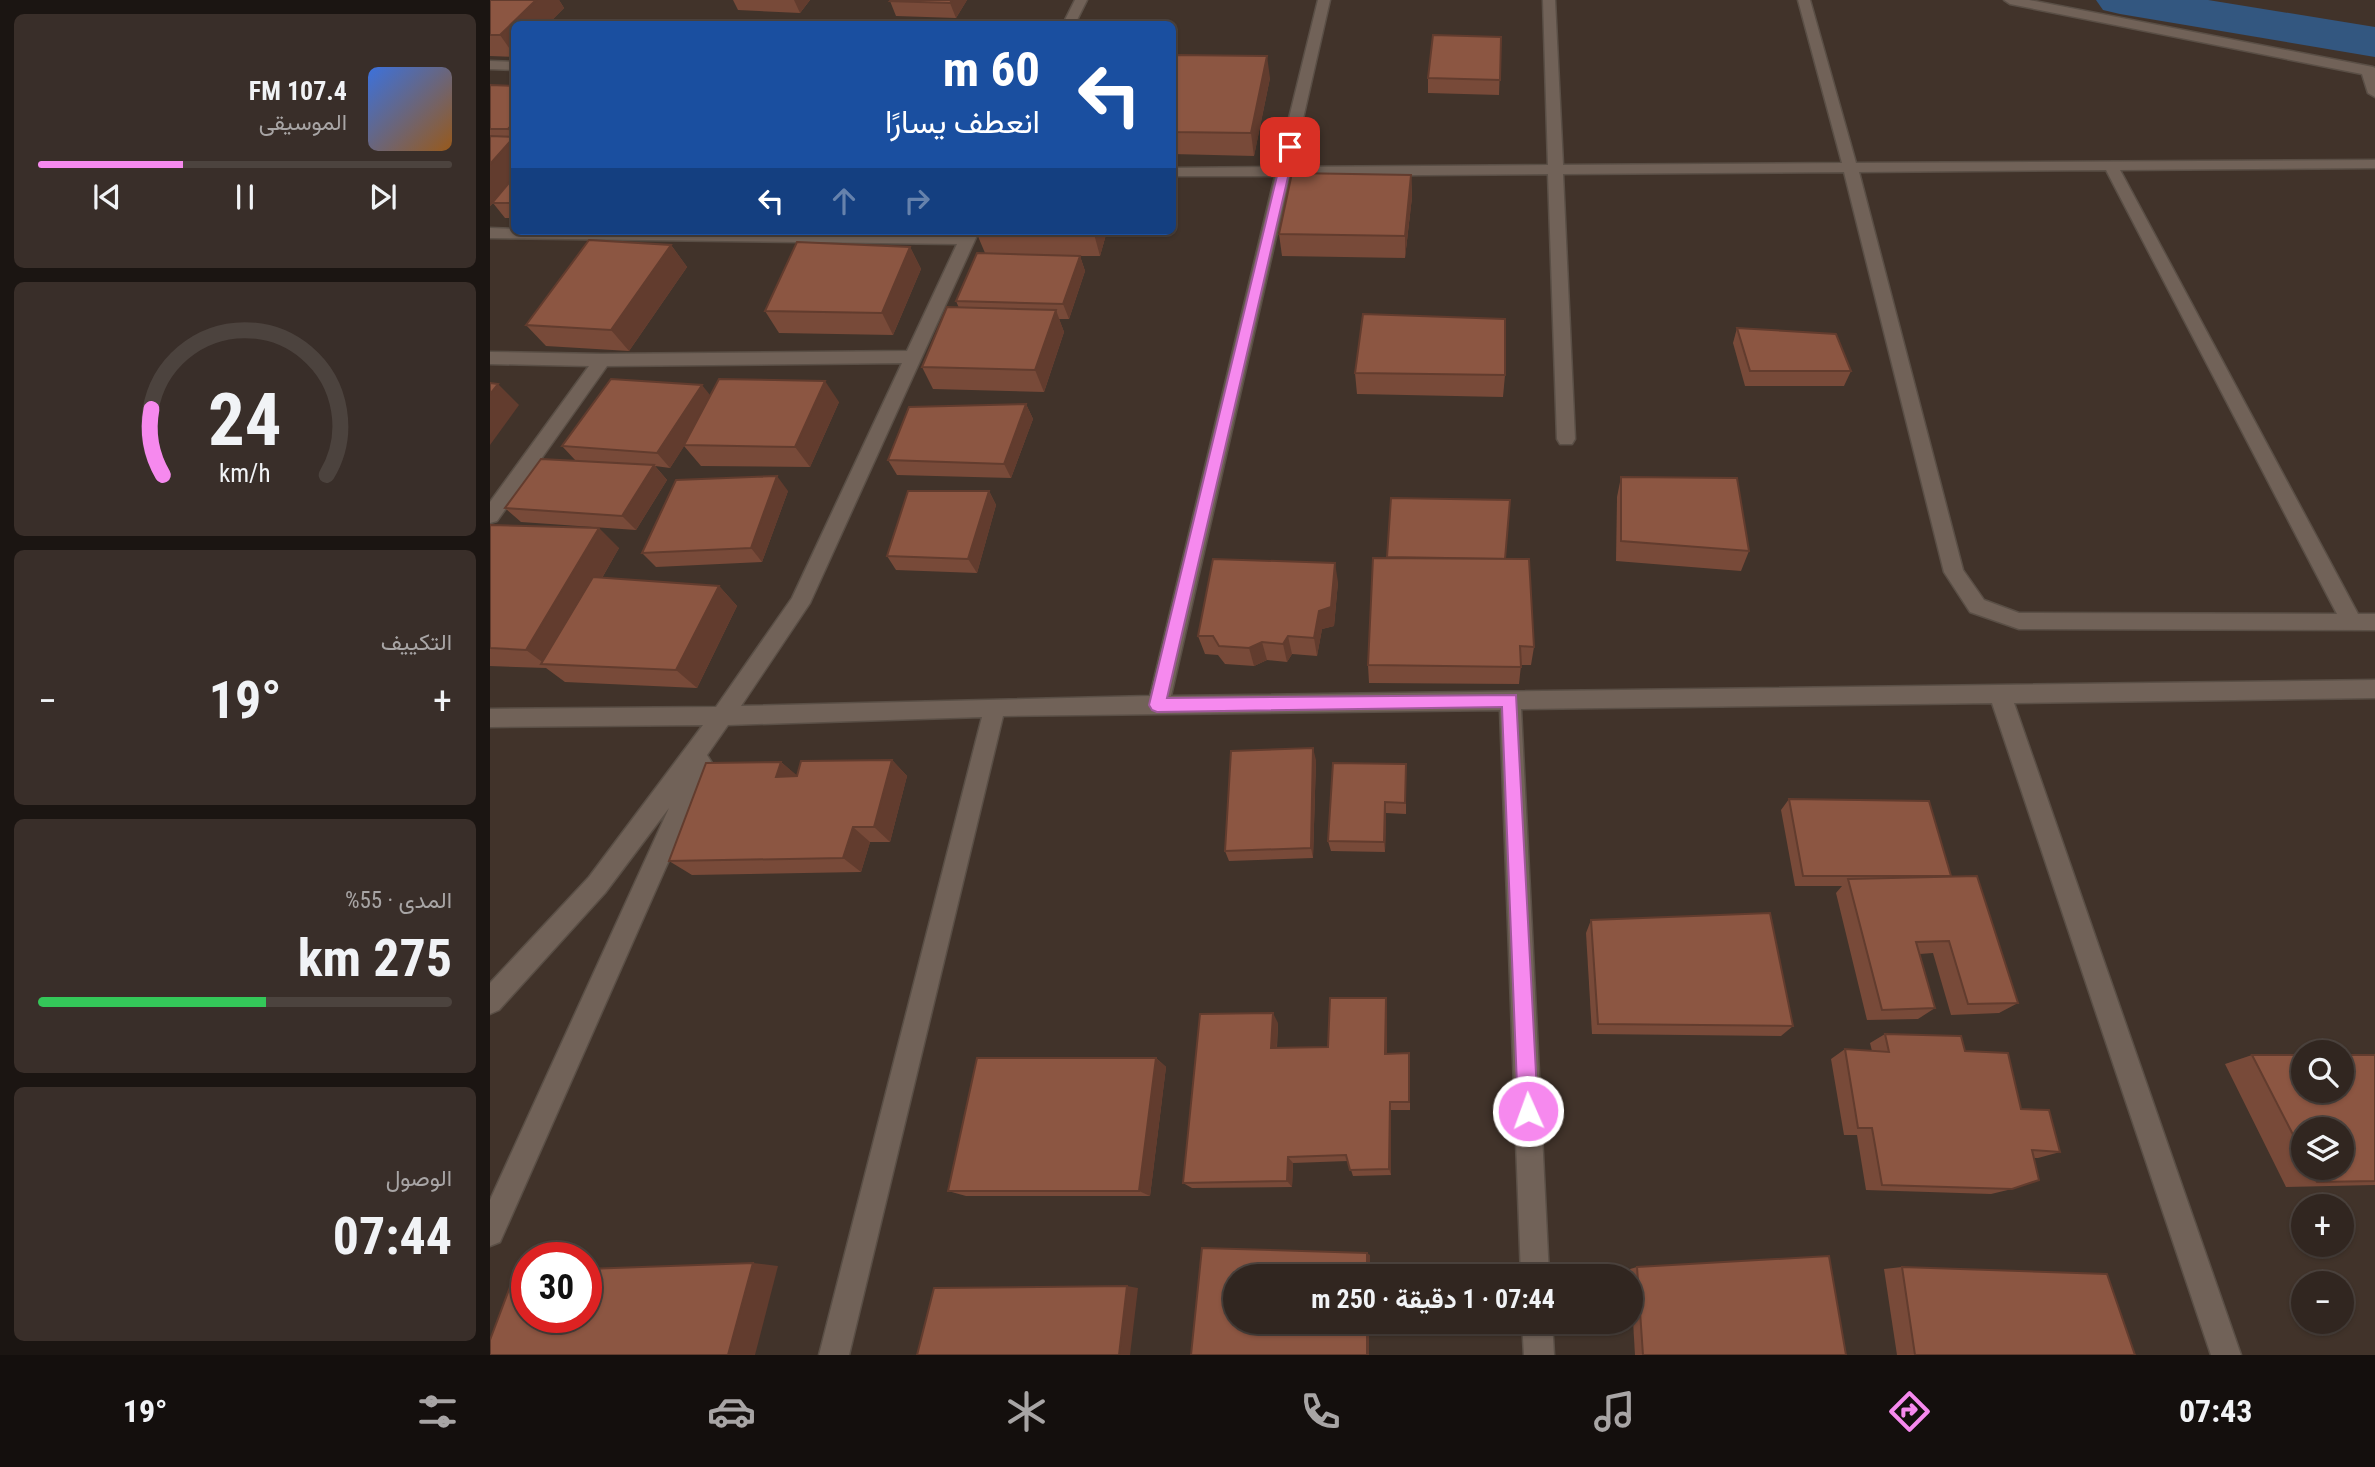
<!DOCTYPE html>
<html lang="ar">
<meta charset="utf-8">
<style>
:root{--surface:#312620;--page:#392e29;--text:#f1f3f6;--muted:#a8a5a5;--line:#4c433e;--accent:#f689ee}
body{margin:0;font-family:"Roboto Condensed",Vazirmatn,sans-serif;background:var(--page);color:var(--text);direction:rtl;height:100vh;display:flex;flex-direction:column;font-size:26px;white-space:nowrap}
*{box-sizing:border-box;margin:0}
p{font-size:23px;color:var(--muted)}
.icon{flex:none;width:38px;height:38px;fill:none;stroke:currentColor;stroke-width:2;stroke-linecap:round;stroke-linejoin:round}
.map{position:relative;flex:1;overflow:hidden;direction:ltr}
.details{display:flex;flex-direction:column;gap:14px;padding:14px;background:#1b1512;width:490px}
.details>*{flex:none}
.guide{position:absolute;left:21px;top:21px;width:665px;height:214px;border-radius:10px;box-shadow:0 2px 5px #0004,0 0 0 2px var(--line);direction:rtl;background:#1a4fa0;color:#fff;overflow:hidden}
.buttons{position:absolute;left:1801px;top:1040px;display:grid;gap:14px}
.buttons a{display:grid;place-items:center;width:63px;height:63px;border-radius:50%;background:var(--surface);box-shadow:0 2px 5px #0004,0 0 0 2px var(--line);font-size:35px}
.speed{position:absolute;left:21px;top:1242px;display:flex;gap:14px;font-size:35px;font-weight:700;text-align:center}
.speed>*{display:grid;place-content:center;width:91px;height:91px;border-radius:50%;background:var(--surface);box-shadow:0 2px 5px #0004,0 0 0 2px var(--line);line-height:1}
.speed .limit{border:10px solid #d22;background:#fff;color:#111}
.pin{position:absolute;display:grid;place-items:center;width:60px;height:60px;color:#fff;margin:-30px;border-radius:14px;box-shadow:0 4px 10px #0006}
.me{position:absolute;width:77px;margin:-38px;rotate:358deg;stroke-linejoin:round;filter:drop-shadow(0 0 5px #0008)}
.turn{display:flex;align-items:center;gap:24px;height:147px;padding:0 21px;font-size:32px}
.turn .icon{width:91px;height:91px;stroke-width:2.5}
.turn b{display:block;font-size:49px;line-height:60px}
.lanes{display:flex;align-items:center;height:66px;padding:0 21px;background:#0003;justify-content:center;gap:35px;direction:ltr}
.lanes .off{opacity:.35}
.big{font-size:52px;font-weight:700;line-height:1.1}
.details .widget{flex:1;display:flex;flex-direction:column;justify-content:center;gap:10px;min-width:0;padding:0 24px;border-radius:10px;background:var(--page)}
.details .dial{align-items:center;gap:0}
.dial svg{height:182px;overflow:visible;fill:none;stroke:var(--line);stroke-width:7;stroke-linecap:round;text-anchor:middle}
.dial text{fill:var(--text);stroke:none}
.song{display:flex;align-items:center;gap:21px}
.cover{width:84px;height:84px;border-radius:10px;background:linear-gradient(135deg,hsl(220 70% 55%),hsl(30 70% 35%))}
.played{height:7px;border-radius:4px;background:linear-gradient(90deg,var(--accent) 35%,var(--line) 35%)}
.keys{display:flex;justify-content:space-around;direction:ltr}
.heat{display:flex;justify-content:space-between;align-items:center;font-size:38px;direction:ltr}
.charge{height:10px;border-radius:5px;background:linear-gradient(90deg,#34c759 55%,var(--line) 0)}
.trip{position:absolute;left:733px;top:1264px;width:420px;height:70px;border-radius:35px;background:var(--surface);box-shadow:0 2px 5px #0004,0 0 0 2px var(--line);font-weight:700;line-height:70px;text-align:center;direction:rtl}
.tab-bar{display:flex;height:112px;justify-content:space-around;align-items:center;background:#140f0d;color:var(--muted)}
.tab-bar .icon{width:49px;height:49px}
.tab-bar .selected{color:var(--accent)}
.tab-bar b{font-size:32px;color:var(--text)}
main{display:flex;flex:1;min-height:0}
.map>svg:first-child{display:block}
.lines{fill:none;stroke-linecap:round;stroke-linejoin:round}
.river{fill:#335780;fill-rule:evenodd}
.street-casing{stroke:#5a4f46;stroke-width:3}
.street{fill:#716258;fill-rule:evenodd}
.wall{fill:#784a39;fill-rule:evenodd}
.shaded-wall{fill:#623c2e}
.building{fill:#8c5642;stroke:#623c2e;stroke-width:2}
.route{fill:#f689ee;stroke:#a0599b;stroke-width:2}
</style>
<main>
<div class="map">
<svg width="1885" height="1355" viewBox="0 0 1885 1355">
<rect width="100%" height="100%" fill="#41332a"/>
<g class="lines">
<polygon class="river" points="1606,0 1718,0 1885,27 1885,57 1630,14 1613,10"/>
<g class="street-casing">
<g id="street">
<polygon points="585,0 597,0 585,24 573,24"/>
<path d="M828,0H840L802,167L1058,165L1053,0H1065L1073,165L1352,163L1308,0H1320L1366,163L1885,160V168L1630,170L1868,614H1885V630L1529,629L1480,612L1454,572L1354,172L1073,174L1085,439L1082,444H1070L1067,439L1058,174L800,176L681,696L1885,680V698L1524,703L1751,1355H1721L1502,703L1031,709L1059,1276H1031L1010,710L513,716L359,1355H329L492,717L238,725L217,755L222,763L10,1242L0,1246V1200L179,808L115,893L9,1010L0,1014V983L99,877L213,725L0,727V709L226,707L302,598L412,363L117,366L7,521L0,523V502L99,366L0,364V352L112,354L417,351L467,244L0,238V228L24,229V231L472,234L473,231H489L320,603L251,706L660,696L785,176H682V168L787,167ZM1616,170L1847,614L1529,613L1494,600L1473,570L1369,172Z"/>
<polygon points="1514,0 1539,0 1883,67 1885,68 1885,97 1878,93 1872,74 1520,4"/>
<polygon points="0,61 24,62 24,70 0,69"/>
<polygon points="1032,1321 1062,1321 1064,1355 1034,1355"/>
</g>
</g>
<use href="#street" class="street"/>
</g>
<g class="wall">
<polygon points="0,0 69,0 74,8 58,24 24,24 24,57 0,56"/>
<polygon points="243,0 320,0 310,13 248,10"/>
<polygon points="477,0 466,18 406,16 400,1"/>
<polygon points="1011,37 1009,95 938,93 938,78"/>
<polygon points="682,61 780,78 764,156 682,154"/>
<polygon points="0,85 24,86 24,218 15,218 3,203 0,206"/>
<polygon points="921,175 922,197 915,258 792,256 789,234"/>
<polygon points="488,231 617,231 610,256 590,256 595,271 579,319 569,319 574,332 554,392 443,389 432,367 469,308 466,301 495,253 487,234"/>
<polygon points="181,245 197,267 139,351 56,346 36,325"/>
<polygon points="420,247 431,269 403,335 289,333 275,311"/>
<polygon points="1247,328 1361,371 1354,386 1255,386 1243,343"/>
<polygon points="865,373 1015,375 1013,397 867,394"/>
<polygon points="220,396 349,402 320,467 211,466 194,446 180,468 165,466 177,480 146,530 31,522 15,508 86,461 72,446"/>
<polygon points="536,404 543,419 521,478 407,475 398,460"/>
<polygon points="1131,477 1259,551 1251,571 1126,561 1127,497"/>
<polygon points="298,491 272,562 166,567 152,553"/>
<polygon points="499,491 506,505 487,573 406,570 397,556"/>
<polygon points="901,498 1015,559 1044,647 1041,665 1031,665 1029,684 879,683 878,665 897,558"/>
<polygon points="0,525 129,548 112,578 229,586 247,606 207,688 75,682 56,668 0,666"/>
<polygon points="848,582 844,626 832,629 827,656 802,654 797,662 777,660 764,666 735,664 728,655 715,654 708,636"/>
<polygon points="402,760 417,776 400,842 380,842 371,872 202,875 179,861 291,762 307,776"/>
<polygon points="826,760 823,858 739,861 735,851"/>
<polygon points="916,764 916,814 896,813 895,852 841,851 838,841"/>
<polygon points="1299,799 1461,877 1528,1003 1509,1013 1461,1015 1443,953 1430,954 1445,1008 1428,1019 1377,1020 1346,893 1352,886 1305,886 1291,810"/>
<polygon points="1101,920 1303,1026 1291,1036 1102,1034 1096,933"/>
<polygon points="897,1008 897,1054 920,1062 920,1110 901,1110 901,1175 863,1176 858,1161 803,1163 802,1187 702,1188 693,1183 788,1023 787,1048 838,1047"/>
<polygon points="1395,1034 1475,1051 1531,1109 1570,1152 1548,1158 1544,1158 1522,1189 1501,1194 1376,1190 1367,1135 1354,1135 1341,1059 1355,1049 1382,1051 1380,1043"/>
<path d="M1762,1055H1885V1185L1796,1187L1735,1064ZM1813,1129L1852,1167H1813Z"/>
<polygon points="666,1058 676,1067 660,1196 476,1196 458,1191"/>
<polygon points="1147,1267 1356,1355 1145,1355 1140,1269"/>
<polygon points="1412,1267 1645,1355 1407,1355 1394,1269"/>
</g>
<g class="shaded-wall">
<polygon points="46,0 69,0 74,8 58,24 24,24 24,55 10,35"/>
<polygon points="304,0 320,0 310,13"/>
<polygon points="462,0 477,0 466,18 460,3"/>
<polygon points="777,56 780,78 764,156 761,133"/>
<polygon points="24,122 24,179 0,206 0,164 24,138 18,129"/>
<polygon points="921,175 922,197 915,258 915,236"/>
<polygon points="604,231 617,231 610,256 604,234"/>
<polygon points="181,245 197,267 139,351 121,330"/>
<polygon points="420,247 431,269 403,335 392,313"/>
<polygon points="590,256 595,271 579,319 573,304"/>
<polygon points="566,310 574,332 554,392 545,370"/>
<polygon points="335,381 349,402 320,467 305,447"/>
<polygon points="8,384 29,405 0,445 0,394"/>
<polygon points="212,385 224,400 180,468 167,453"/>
<polygon points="536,404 543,419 521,478 514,464"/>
<polygon points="164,465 177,480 146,530 132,516"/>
<polygon points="287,476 298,491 272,562 261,548"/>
<polygon points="499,491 506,505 487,573 478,559"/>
<polygon points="109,528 129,548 62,665 55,664 36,650"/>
<polygon points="845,563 848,582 844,626 832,629 827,656 824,638 829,611"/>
<polygon points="229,586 247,606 207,688 186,670"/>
<polygon points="798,636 802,654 797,662 793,644"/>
<polygon points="772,642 777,660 764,666 759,648"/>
<polygon points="823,748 826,760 823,858 821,848"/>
<polygon points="402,760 417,776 400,842 384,827"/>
<polygon points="291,762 310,778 286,777"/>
<polygon points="895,802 896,813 895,852 894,842"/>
<polygon points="363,827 380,842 371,872 353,858"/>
<polygon points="896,998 897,1008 897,1063 895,1054"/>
<polygon points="783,1013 788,1023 786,1058 781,1048"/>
<polygon points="666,1058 676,1067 660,1196 649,1191"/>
<polygon points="900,1102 901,1110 901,1175 899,1169"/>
<polygon points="798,1157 803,1163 802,1187 797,1181"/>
<polygon points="877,1253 880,1255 880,1276 877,1276"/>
<polygon points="263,1263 288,1266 265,1355 238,1355"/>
<polygon points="637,1286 648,1288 640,1355 629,1355"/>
<rect x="877" y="1321" width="2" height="34"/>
</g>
<g class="building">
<polygon points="0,0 46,0 10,35 0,35"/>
<polygon points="401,0 462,0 460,3 400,1"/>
<polygon points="470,20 525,23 524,24 468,24"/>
<polygon points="943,35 1011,37 1010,80 938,78"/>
<polygon points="684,55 777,56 761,133 682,132 682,61"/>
<polygon points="0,85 24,86 24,122 18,129 0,129"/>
<polygon points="0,136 24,137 0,164"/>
<polygon points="802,173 921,175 915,236 789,234"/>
<polygon points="24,177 24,203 2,203"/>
<polygon points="488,231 604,231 604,234 487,234"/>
<polygon points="99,240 181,245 121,330 36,325"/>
<polygon points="307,242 420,247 392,313 275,311"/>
<polygon points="487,253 590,256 573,304 466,301"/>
<polygon points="457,307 566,310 545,370 432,367"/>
<polygon points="873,314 1015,319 1015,375 865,373"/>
<polygon points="1247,328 1346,334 1361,371 1260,371"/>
<polygon points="121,379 212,385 167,453 72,446"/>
<polygon points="229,379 335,381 305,447 194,445"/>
<polygon points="0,383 8,384 0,394"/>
<polygon points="536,404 514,464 398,460 419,407"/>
<polygon points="51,459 164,465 132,516 15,508"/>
<polygon points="287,476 261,548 152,553 186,480"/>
<polygon points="1131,477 1247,478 1259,551 1131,541"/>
<polygon points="418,491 499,491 478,559 397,556"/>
<polygon points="901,498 1020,500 1015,559 897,557"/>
<polygon points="0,525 109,528 36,650 0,648"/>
<polygon points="883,558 1039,559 1044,647 1030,646 1031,667 878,665"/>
<polygon points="723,559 845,563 841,607 829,611 824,638 798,636 793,644 772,642 759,648 729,646 723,636 708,636"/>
<polygon points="103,577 229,586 186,670 51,664"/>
<polygon points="823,748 821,848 735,851 741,751"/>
<polygon points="402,760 384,827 363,827 353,858 179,861 216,763 291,762 286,777 307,776 311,761"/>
<polygon points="843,763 916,764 915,803 895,802 894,842 838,841"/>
<polygon points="1299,799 1439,801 1461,876 1313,876"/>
<polygon points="1487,876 1528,1003 1478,1004 1459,941 1426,942 1445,1008 1392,1010 1358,879"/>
<polygon points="1280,913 1303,1026 1108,1024 1101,920"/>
<polygon points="840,998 896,998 895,1054 919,1053 919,1102 900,1102 899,1169 860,1170 856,1155 798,1157 797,1181 693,1183 710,1014 783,1013 781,1048 838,1047"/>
<polygon points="1395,1034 1471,1036 1475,1051 1518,1053 1531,1109 1559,1110 1570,1152 1542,1150 1549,1180 1522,1189 1392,1185 1382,1128 1368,1128 1355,1049 1399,1052"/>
<polygon points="1762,1055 1813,1055 1813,1090 1852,1090 1852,1055 1885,1055 1885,1181 1827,1182 1820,1167 1852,1167 1852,1129 1813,1129 1813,1154"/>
<polygon points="487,1058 666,1058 649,1191 458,1191"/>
<polygon points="712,1248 877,1253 877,1276 746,1276 746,1321 877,1321 877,1355 701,1355"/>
<polygon points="1339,1256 1356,1355 1153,1355 1147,1267"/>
<polygon points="263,1263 238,1355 0,1355 0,1340 26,1271 37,1270 37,1318 96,1318 96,1269"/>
<polygon points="1412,1267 1617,1274 1645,1355 1425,1355"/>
<polygon points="637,1286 629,1355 427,1355 444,1288"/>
</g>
<polygon class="route" points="800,143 805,147 677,698 1026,695 1048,1111 1045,1118 1038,1121 1031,1118 1028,1111 1012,707 667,712 662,710 659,705 794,147"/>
</svg>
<div class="buttons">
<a><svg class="icon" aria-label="search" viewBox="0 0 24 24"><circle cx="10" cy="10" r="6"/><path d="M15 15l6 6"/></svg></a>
<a><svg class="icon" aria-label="layers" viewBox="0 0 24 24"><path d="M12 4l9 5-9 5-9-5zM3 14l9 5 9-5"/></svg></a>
<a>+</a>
<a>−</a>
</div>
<div class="speed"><div class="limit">30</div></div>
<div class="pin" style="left:800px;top:147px;background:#d93025"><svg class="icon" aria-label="arrive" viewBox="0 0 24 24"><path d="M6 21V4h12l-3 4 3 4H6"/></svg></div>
<svg class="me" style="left:1038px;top:1111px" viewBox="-20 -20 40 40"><circle r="17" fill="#f689ee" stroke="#fff" stroke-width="3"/><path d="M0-11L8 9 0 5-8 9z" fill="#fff"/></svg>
<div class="trip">07:44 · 1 دقيقة · 250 m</div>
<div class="guide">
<div class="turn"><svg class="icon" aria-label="left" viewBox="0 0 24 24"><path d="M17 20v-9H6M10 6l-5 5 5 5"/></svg><div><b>60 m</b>انعطف يسارًا</div></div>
<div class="lanes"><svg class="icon" aria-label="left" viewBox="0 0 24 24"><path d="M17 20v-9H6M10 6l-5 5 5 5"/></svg><svg class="icon off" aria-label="ahead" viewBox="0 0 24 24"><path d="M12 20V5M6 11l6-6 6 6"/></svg><svg class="icon off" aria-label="right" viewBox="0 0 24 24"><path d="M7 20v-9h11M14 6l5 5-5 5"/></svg></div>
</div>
</div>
<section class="details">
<div class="widget">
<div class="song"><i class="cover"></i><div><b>107.4 FM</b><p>الموسيقى</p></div></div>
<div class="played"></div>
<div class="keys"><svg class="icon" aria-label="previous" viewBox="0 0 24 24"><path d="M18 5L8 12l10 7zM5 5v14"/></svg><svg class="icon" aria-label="pause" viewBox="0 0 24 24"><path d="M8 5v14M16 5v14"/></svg><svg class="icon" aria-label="next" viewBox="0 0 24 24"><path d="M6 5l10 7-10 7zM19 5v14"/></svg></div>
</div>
<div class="widget dial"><svg viewBox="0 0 100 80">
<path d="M14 69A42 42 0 1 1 86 69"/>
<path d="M14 69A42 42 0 0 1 9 40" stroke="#f689ee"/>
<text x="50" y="56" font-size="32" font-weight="700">24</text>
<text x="50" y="72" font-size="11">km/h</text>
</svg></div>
<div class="widget"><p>التكييف</p>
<div class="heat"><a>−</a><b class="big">19°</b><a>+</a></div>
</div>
<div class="widget"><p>المدى · 55%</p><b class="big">275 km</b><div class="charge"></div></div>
<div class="widget"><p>الوصول</p><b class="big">07:44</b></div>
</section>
</main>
<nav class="tab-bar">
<b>07:43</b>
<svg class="icon selected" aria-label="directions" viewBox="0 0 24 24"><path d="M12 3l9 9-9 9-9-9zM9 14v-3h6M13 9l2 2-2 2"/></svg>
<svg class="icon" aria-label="music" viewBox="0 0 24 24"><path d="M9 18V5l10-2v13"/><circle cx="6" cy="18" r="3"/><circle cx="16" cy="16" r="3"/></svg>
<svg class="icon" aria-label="phone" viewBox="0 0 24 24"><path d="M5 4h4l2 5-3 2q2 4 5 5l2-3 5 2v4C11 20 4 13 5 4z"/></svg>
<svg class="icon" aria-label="climate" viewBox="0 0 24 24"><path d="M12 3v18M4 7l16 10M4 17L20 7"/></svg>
<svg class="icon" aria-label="car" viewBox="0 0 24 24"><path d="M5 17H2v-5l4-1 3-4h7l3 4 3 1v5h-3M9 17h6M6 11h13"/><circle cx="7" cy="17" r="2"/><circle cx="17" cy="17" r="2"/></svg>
<svg class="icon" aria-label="filters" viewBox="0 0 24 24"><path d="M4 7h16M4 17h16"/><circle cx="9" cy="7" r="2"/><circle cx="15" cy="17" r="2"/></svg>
<b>19°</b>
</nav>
